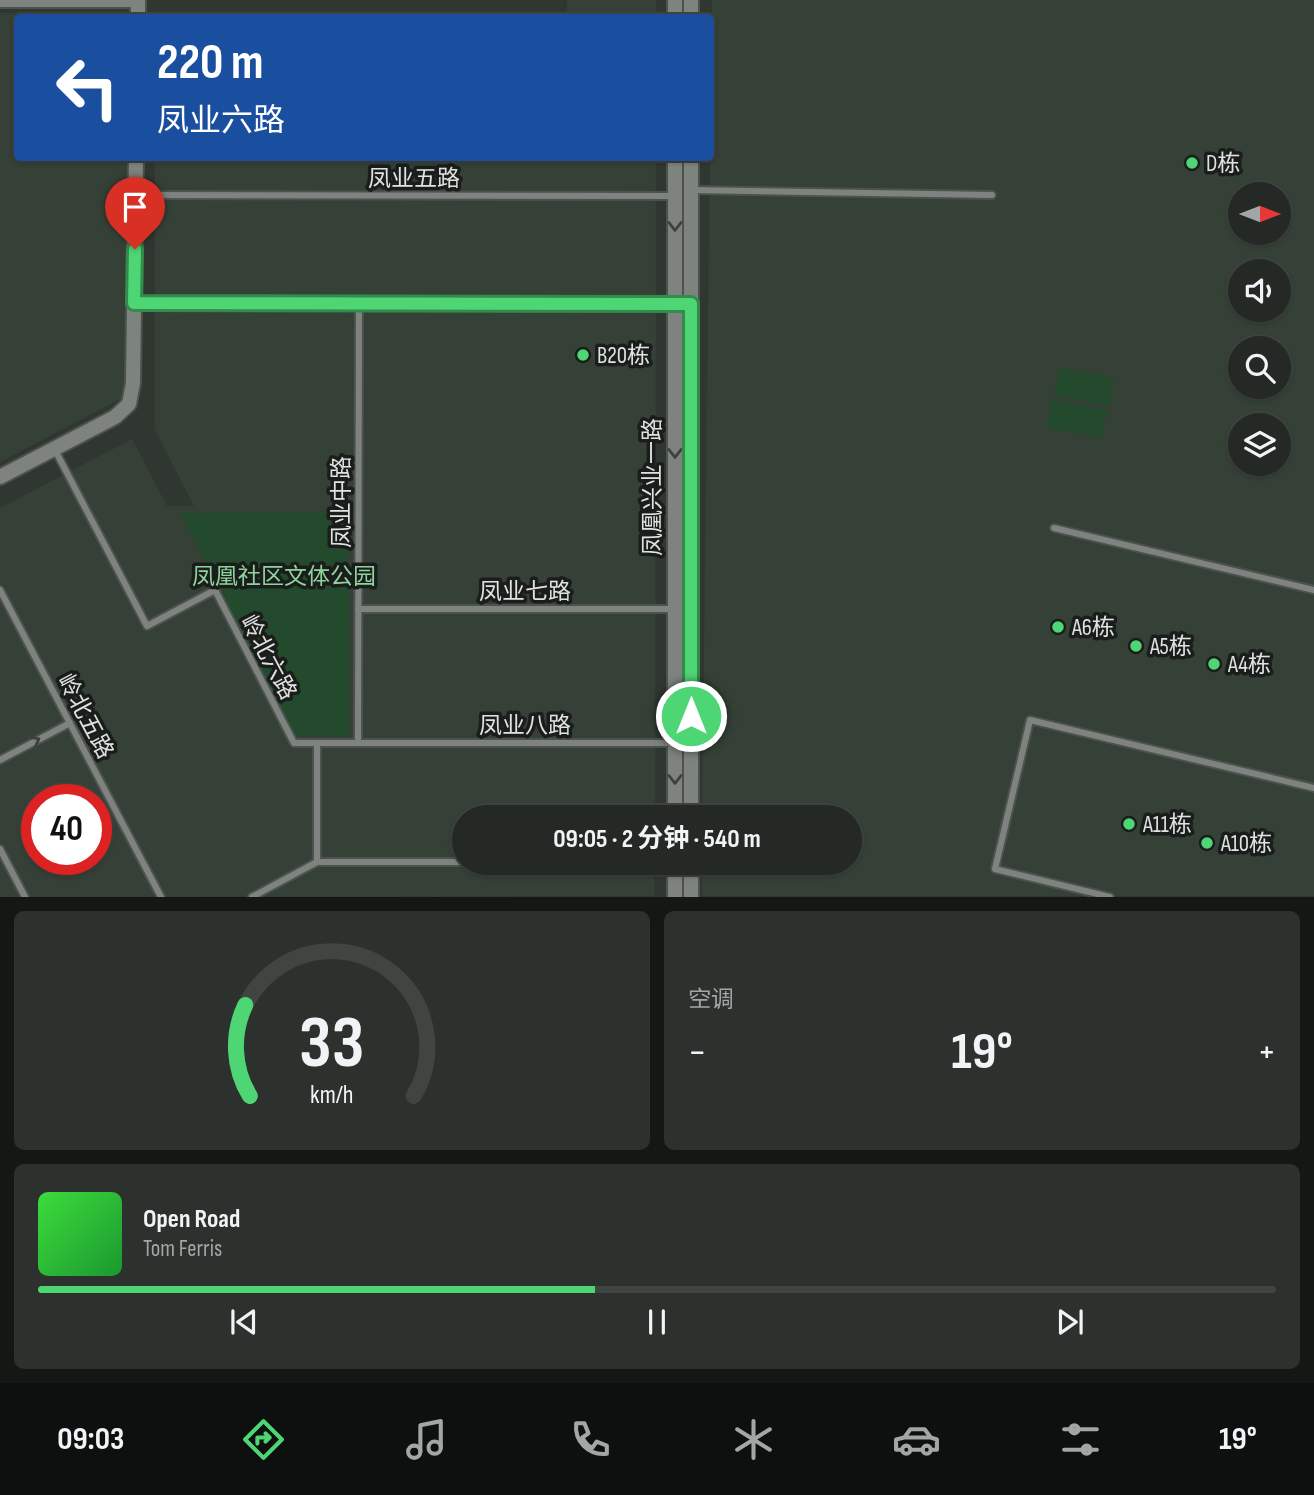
<!DOCTYPE html>
<html lang="zh">
<meta charset="utf-8">
<style>
:root{--surface:#242925;--page:#2c312d;--text:#f1f3f6;--muted:#a3a6a7;--line:#414542;--accent:#4ed675}
body{margin:0;font-family:"Sofia Sans Condensed","Noto Sans SC",sans-serif;background:var(--page);color:var(--text);height:100vh;display:flex;flex-direction:column;font-size:26px;white-space:nowrap}
*{box-sizing:border-box;margin:0}
p{font-size:23px;color:var(--muted)}
.icon{flex:none;width:38px;height:38px;fill:none;stroke:currentColor;stroke-width:2;stroke-linecap:round;stroke-linejoin:round}
.map{position:relative;height:897px;overflow:hidden}
.details{display:flex;flex-direction:column;gap:14px;padding:14px;background:#141714;flex:1}
.details>*{flex:none}
.guide{position:absolute;left:14px;top:14px;width:700px;height:147px;border-radius:7px;box-shadow:0 2px 5px #0004,0 0 0 2px var(--line);background:#1a4fa0;color:#fff;overflow:hidden}
.needle{width:46px;rotate:90deg}
.tools{position:absolute;left:1228px;top:182px;display:grid;gap:14px}
.tools a{display:grid;place-items:center;width:63px;height:63px;border-radius:50%;background:var(--surface);box-shadow:0 2px 5px #0004,0 0 0 2px var(--line);font-size:35px}
.speed{position:absolute;left:21px;top:784px;display:flex;gap:14px;font-size:35px;font-weight:700;text-align:center}
.speed>*{display:grid;place-content:center;width:91px;height:91px;border-radius:50%;background:var(--surface);box-shadow:0 2px 5px #0004,0 0 0 2px var(--line);line-height:1}
.speed .limit{border:10px solid #d22;background:#fff;color:#111}
.pin{position:absolute;display:grid;place-items:center;width:60px;height:60px;color:#fff;margin:-72px -30px;border-radius:50% 50% 50% 0;rotate:-45deg;box-shadow:0 0 7px #0007}
.pin .icon{rotate:45deg}
.me{position:absolute;width:77px;margin:-38px;rotate:0deg;stroke-linejoin:round;filter:drop-shadow(0 0 5px #0008)}
.turn{display:flex;align-items:center;gap:24px;height:147px;padding:0 28px;font-size:32px}
.turn .icon{width:91px;height:91px;stroke-width:2.5}
.turn b{display:block;font-size:49px;line-height:60px}
.big{font-size:52px;font-weight:700;line-height:1.1}
.details .card{flex:1;display:flex;flex-direction:column;justify-content:center;gap:10px;min-width:0;padding:0 24px;border-radius:10px;background:var(--page)}
.details .dial{align-items:center;gap:0}
.dial svg{height:182px;overflow:visible;fill:none;stroke:var(--line);stroke-width:7;stroke-linecap:round;text-anchor:middle}
.dial text{fill:var(--text);stroke:none}
.song{display:flex;align-items:center;gap:21px}
.cover{width:84px;height:84px;border-radius:10px;background:linear-gradient(135deg,hsl(120 70% 55%),hsl(130 70% 35%))}
.played{height:7px;border-radius:4px;background:linear-gradient(90deg,var(--accent) 45%,var(--line) 45%)}
.keys{display:flex;justify-content:space-around;direction:ltr}
.heat{display:flex;justify-content:space-between;align-items:center;font-size:38px;direction:ltr}
.details .tiles{flex:1;display:grid;gap:14px;grid-template-columns:1fr 1fr}
.card:last-child{grid-column:span 2}
.trip{position:absolute;left:452px;top:805px;width:410px;height:70px;border-radius:35px;background:var(--surface);box-shadow:0 2px 5px #0004,0 0 0 2px var(--line);font-weight:700;line-height:70px;text-align:center}
.dock{display:flex;height:112px;justify-content:space-around;align-items:center;background:#0e100f;color:var(--muted)}
.dock .icon{width:49px;height:49px}
.dock .active{color:var(--accent)}
.dock b{font-size:32px;color:var(--text)}
.map>svg:first-child{display:block}
.built{fill:#354137;fill-rule:evenodd}
.green{fill:#244a2d}
.lines{fill:none;stroke-linecap:round;stroke-linejoin:round}
.service-casing{stroke:#4c534d;stroke-width:10}
.tertiary-casing{stroke:#4c534d;stroke-width:18}
.service{stroke:#7f837f;stroke-width:6}
.tertiary{stroke:#7f837f;stroke-width:14}
.oneway{stroke:#3d413e}
.route-casing{stroke:#338b4c;stroke-width:18}
.route{stroke:#4ed675;stroke-width:12}
.poi-dot{fill:#4ed675;stroke:#1a1d1b;stroke-width:2.5}
.labels{text-anchor:middle;stroke-width:7;stroke-linejoin:round;paint-order:stroke}
.poi-label{font-size:23px;fill:#dee3df;stroke:#1a1d1b;text-anchor:start}
.street-label{font-size:23px;fill:#dee3df;stroke:#1a1d1b}
.park-label{font-size:23px;fill:#8fd39c;stroke:#1a1d1b}
</style>
<div class="map">
<svg width="1314" height="897" viewBox="0 0 1314 897">
<rect width="100%" height="100%" fill="#303731"/>
<g class="built">
<rect x="567" y="0" width="89" height="17"/>
<path d="M712,0H1314V896H702V863H849V817H702ZM1241,194H1279V233H1241ZM1241,271H1279V310H1241ZM1241,348H1279V387H1241ZM1241,425H1279V464H1241Z"/>
<polygon points="0,13 127,14 127,18 18,18 18,158 127,158 126,396 0,462"/>
<path d="M155,158H656L655,817H464V863H655L654,896L0,897V508L132,439L167,506H194L155,430ZM37,800H96V859H37Z"/>
</g>
<g class="green">
<polygon points="1059,368 1114,378 1109,406 1054,395"/>
<polygon points="1052,400 1107,411 1102,438 1047,428"/>
<polygon points="348,512 349,736 295,736 180,513"/>
</g>
<g class="lines">
<g class="service-casing">
<g id="service">
<polyline points="693,190 992,195"/>
<polyline points="137,195 676,196"/>
<polyline points="134,303 691,304"/>
<polyline points="55,450 147,626 215,590 294,743 676,743"/>
<polyline points="1054,528 1314,590"/>
<polyline points="0,590 161,897"/>
<polyline points="358,609 691,609"/>
<polyline points="358,742 359,304"/>
<polyline points="317,743 317,862 464,862"/>
<polyline points="0,760 70,723"/>
<polyline points="0,849 25,897"/>
<polyline points="252,897 317,862"/>
<polyline points="1110,897 995,869 1030,720 1314,788"/>
</g>
</g>
<g class="tertiary-casing">
<g id="tertiary">
<polyline points="0,0 138,0"/>
<polyline points="675,0 675,18"/>
<polyline points="691,0 691,18"/>
<polyline points="138,18 138,0"/>
<polyline points="691,158 691,817"/>
<polyline points="0,477 115,417 129,404 133,383 136,158"/>
<polyline points="675,817 675,158"/>
<polyline points="675,863 675,897"/>
<polyline points="691,863 691,897"/>
</g>
</g>
<use href="#service" class="service"/>
<use href="#tertiary" class="tertiary"/>
</g>
<defs><path id="oneway-chevron" d="M-2-3.5L2.5 0L-2 3.5" fill="none" stroke-width="1.6" stroke-linecap="round" stroke-linejoin="round" transform="scale(1.75)"/></defs>
<g class="oneway">
<use href="#oneway-chevron" transform="translate(675 226) rotate(90)"/>
<use href="#oneway-chevron" transform="translate(675 453) rotate(90)"/>
<use href="#oneway-chevron" transform="translate(35 741) rotate(-28)"/>
<use href="#oneway-chevron" transform="translate(675 779) rotate(90)"/>
</g>
<g class="lines">
<g class="route-casing">
<polyline id="route" points="135,249 134,303 691,304 691,716"/>
</g>
<use href="#route" class="route"/>
</g>
<g class="poi-dot">
<circle cx="1192" cy="163" r="7"/>
<circle cx="583" cy="355" r="7"/>
<circle cx="1058" cy="627" r="7"/>
<circle cx="1136" cy="646" r="7"/>
<circle cx="1214" cy="664" r="7"/>
<circle cx="1129" cy="824" r="7"/>
<circle cx="1207" cy="843" r="7"/>
</g>
<g class="labels">
<g class="poi-label">
<text x="1206" y="171">D栋</text>
<text x="597" y="363">B20栋</text>
<text x="1072" y="635">A6栋</text>
<text x="1150" y="654">A5栋</text>
<text x="1228" y="672">A4栋</text>
<text x="1143" y="832">A11栋</text>
<text x="1221" y="851">A10栋</text>
</g>
<g class="street-label">
<text x="414" y="186">凤业五路</text>
<text transform="translate(652 487) rotate(-90)" y="8">凤凰兴业一路</text>
<text transform="translate(341 502) rotate(-90)" y="8">凤业中路</text>
<text x="525" y="599">凤业七路</text>
<text transform="translate(269 657) rotate(62)" y="8">岭北六路</text>
<text transform="translate(86 716) rotate(62)" y="8">岭北五路</text>
<text x="525" y="733">凤业八路</text>
</g>
<g class="park-label">
<text x="284" y="584">凤凰社区文体公园</text>
</g>
</g>
</svg>
<div class="tools">
<a><svg class="needle" viewBox="-14 -14 28 28"><path d="M0-13l5 13h-10z" fill="#e53935"/><path d="M0 13l5-13h-10z" fill="#a3a6a7"/></svg></a>
<a><svg class="icon" aria-label="sound" viewBox="0 0 24 24"><path d="M4 9h4l5-4v14l-5-4H4zM17 9q2 3 0 6"/></svg></a>
<a><svg class="icon" aria-label="search" viewBox="0 0 24 24"><circle cx="10" cy="10" r="6"/><path d="M15 15l6 6"/></svg></a>
<a><svg class="icon" aria-label="layers" viewBox="0 0 24 24"><path d="M12 4l9 5-9 5-9-5zM3 14l9 5 9-5"/></svg></a>
</div>
<div class="speed"><div class="limit">40</div></div>
<div class="pin" style="left:135px;top:249px;background:#d93025"><svg class="icon" aria-label="arrive" viewBox="0 0 24 24"><path d="M6 21V4h12l-3 4 3 4H6"/></svg></div>
<svg class="me" style="left:691px;top:716px" viewBox="-20 -20 40 40"><circle r="17" fill="#4ed675" stroke="#fff" stroke-width="3"/><path d="M0-11L8 9 0 5-8 9z" fill="#fff"/></svg>
<div class="trip">09:05 · 2 分钟 · 540 m</div>
<div class="guide">
<div class="turn"><svg class="icon" aria-label="left" viewBox="0 0 24 24"><path d="M17 20v-9H6M10 6l-5 5 5 5"/></svg><div><b>220 m</b>凤业六路</div></div>
</div>
</div>
<section class="details">
<div class="tiles">
<div class="card dial"><svg viewBox="0 0 100 80">
<path d="M14 69A42 42 0 1 1 86 69"/>
<path d="M14 69A42 42 0 0 1 12 29" stroke="#4ed675"/>
<text x="50" y="56" font-size="32" font-weight="700">33</text>
<text x="50" y="72" font-size="11">km/h</text>
</svg></div>
<div class="card"><p>空调</p>
<div class="heat"><a>−</a><b class="big">19°</b><a>+</a></div>
</div>
<div class="card">
<div class="song"><i class="cover"></i><div><b>Open Road</b><p>Tom Ferris</p></div></div>
<div class="played"></div>
<div class="keys"><svg class="icon" aria-label="previous" viewBox="0 0 24 24"><path d="M18 5L8 12l10 7zM5 5v14"/></svg><svg class="icon" aria-label="pause" viewBox="0 0 24 24"><path d="M8 5v14M16 5v14"/></svg><svg class="icon" aria-label="next" viewBox="0 0 24 24"><path d="M6 5l10 7-10 7zM19 5v14"/></svg></div>
</div>
</div>
</section>
<nav class="dock">
<b>09:03</b>
<svg class="icon active" aria-label="directions" viewBox="0 0 24 24"><path d="M12 3l9 9-9 9-9-9zM9 14v-3h6M13 9l2 2-2 2"/></svg>
<svg class="icon" aria-label="music" viewBox="0 0 24 24"><path d="M9 18V5l10-2v13"/><circle cx="6" cy="18" r="3"/><circle cx="16" cy="16" r="3"/></svg>
<svg class="icon" aria-label="phone" viewBox="0 0 24 24"><path d="M5 4h4l2 5-3 2q2 4 5 5l2-3 5 2v4C11 20 4 13 5 4z"/></svg>
<svg class="icon" aria-label="climate" viewBox="0 0 24 24"><path d="M12 3v18M4 7l16 10M4 17L20 7"/></svg>
<svg class="icon" aria-label="car" viewBox="0 0 24 24"><path d="M5 17H2v-5l4-1 3-4h7l3 4 3 1v5h-3M9 17h6M6 11h13"/><circle cx="7" cy="17" r="2"/><circle cx="17" cy="17" r="2"/></svg>
<svg class="icon" aria-label="filters" viewBox="0 0 24 24"><path d="M4 7h16M4 17h16"/><circle cx="9" cy="7" r="2"/><circle cx="15" cy="17" r="2"/></svg>
<b>19°</b>
</nav>
